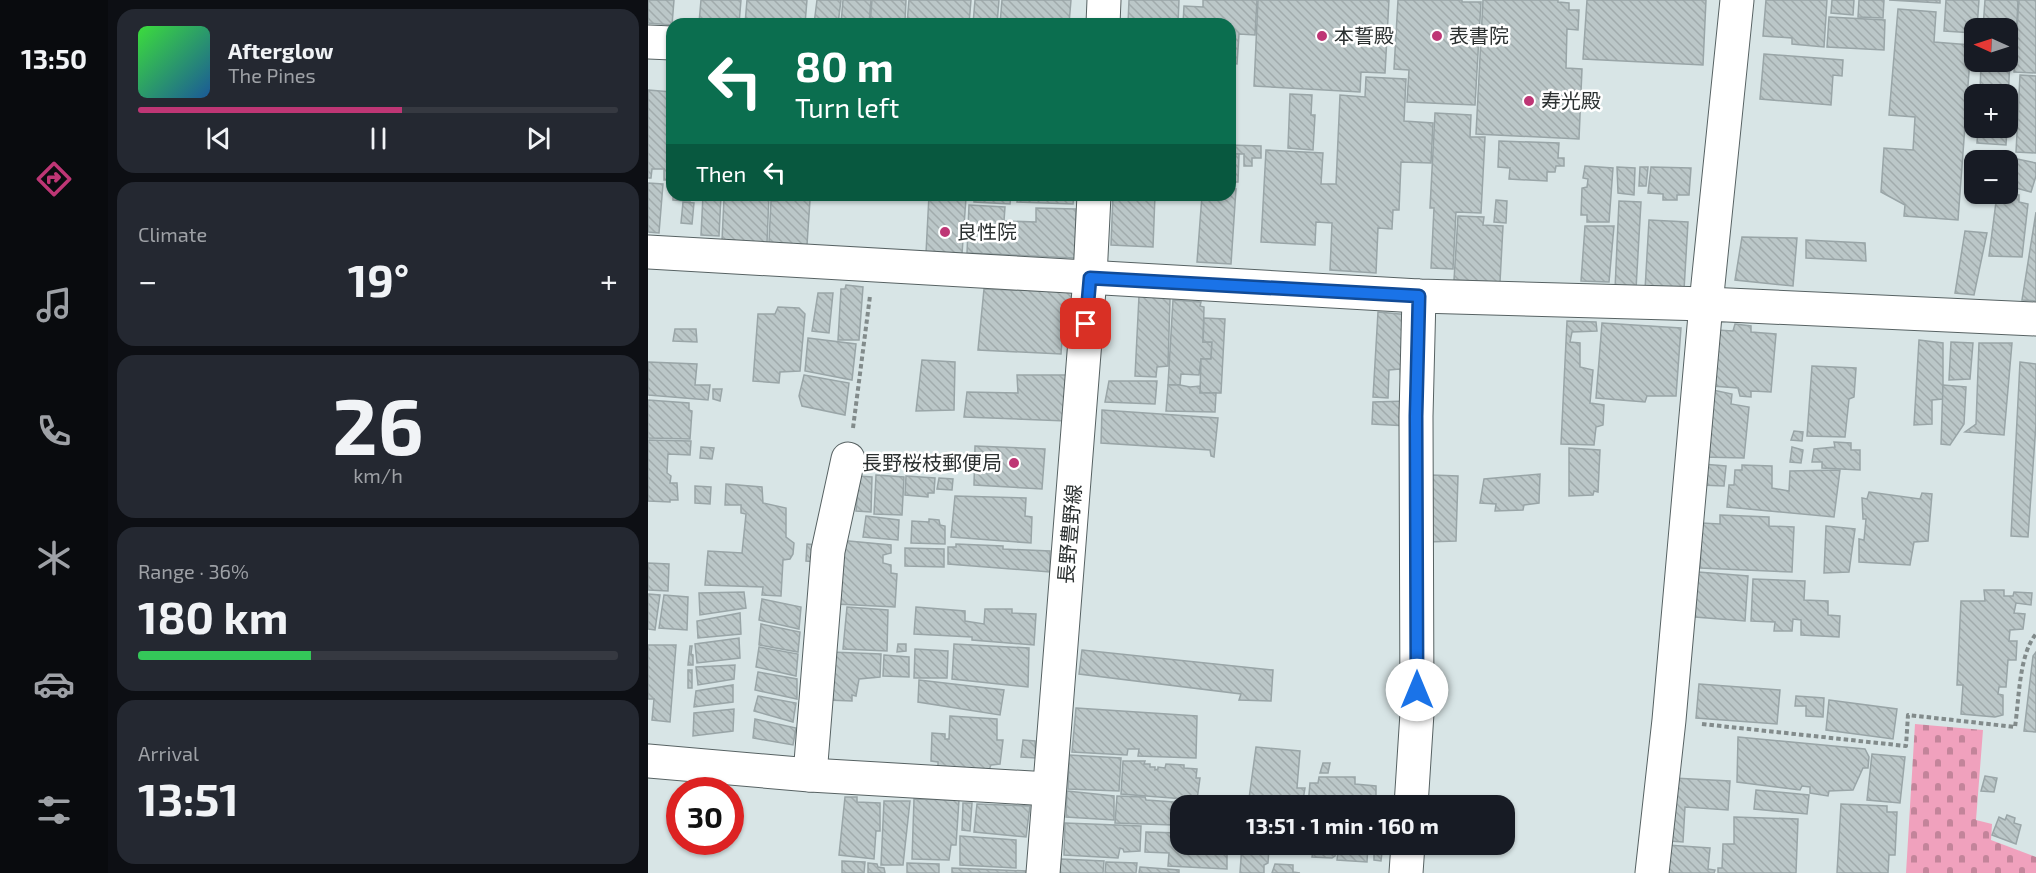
<!DOCTYPE html>
<meta charset="utf-8">
<style>
:root{--surface:#171b24;--page:#242831;--text:#f1f3f6;--muted:#9ea1a6;--line:#363941;--accent:#be3675}
body{margin:0;font-family:"Exo 2","Noto Sans JP",sans-serif;background:var(--page);color:var(--text);height:100vh;display:flex;flex-direction:column;font-size:22px;white-space:nowrap}
*{box-sizing:border-box;margin:0}
p{font-size:20px;color:var(--muted)}
.icon{flex:none;width:33px;height:33px;fill:none;stroke:currentColor;stroke-width:2;stroke-linecap:round;stroke-linejoin:round}
.map{position:relative;flex:1;overflow:hidden}
.side{display:flex;flex-direction:column;gap:9px;padding:9px;background:#0d0f14;width:540px}
.side>*{flex:none}
.guide{position:absolute;left:18px;top:18px;width:570px;height:183px;border-radius:18px;box-shadow:0 2px 4px #0004;background:#0b6e4f;color:#fff;overflow:hidden}
.needle{width:39px;rotate:273deg}
.buttons{position:absolute;left:1316px;top:18px;display:grid;gap:12px}
.buttons a{display:grid;place-items:center;width:54px;height:54px;border-radius:12px;background:var(--surface);box-shadow:0 2px 4px #0004;font-size:30px}
.speed{position:absolute;left:18px;top:777px;display:flex;gap:12px;font-size:30px;font-weight:700;text-align:center}
.speed>*{display:grid;place-content:center;width:78px;height:78px;border-radius:50%;background:var(--surface);box-shadow:0 2px 4px #0004;line-height:1}
.speed .limit{border:9px solid #d22;background:#fff;color:#111}
.pin{position:absolute;display:grid;place-items:center;width:51px;height:51px;color:#fff;margin:-26px;border-radius:12px;box-shadow:0 3px 9px #0006}
.me{position:absolute;width:66px;margin:-33px;rotate:0deg;stroke-linejoin:round;filter:drop-shadow(0 0 4px #0008)}
.turn{display:flex;align-items:center;gap:21px;height:126px;padding:0 30px;font-size:27px}
.turn .icon{width:78px;height:78px;stroke-width:2.5}
.turn b{display:block;font-size:42px;line-height:51px}
.then{display:flex;align-items:center;height:57px;padding:0 30px;background:#0003;gap:12px;font-size:22px}
.big{font-size:45px;font-weight:700;line-height:1.1}
.side .card{flex:1;display:flex;flex-direction:column;justify-content:center;gap:9px;min-width:0;padding:0 21px;border-radius:18px;background:var(--page)}
.side .dial{align-items:center;gap:0}
.dial b{font-size:78px;line-height:1}
.song{display:flex;align-items:center;gap:18px}
.cover{width:72px;height:72px;border-radius:9px;background:linear-gradient(135deg,hsl(120 70% 55%),hsl(210 70% 35%))}
.played{height:6px;border-radius:3px;background:linear-gradient(90deg,var(--accent) 55%,var(--line) 55%)}
.keys{display:flex;justify-content:space-around;direction:ltr}
.heat{display:flex;justify-content:space-between;align-items:center;font-size:33px;direction:ltr}
.charge{height:9px;border-radius:4px;background:linear-gradient(90deg,#34c759 36%,var(--line) 0)}
.trip{position:absolute;left:522px;top:795px;width:345px;height:60px;border-radius:18px;background:var(--surface);box-shadow:0 2px 4px #0004;font-weight:700;line-height:60px;text-align:center}
main{display:flex;flex:1;min-height:0}
.tabs{display:flex;flex-direction:column;width:108px;justify-content:space-around;align-items:center;background:#090b0e;color:var(--muted)}
.tabs .icon{width:42px;height:42px}
.tabs .active{color:var(--accent)}
.tabs b{font-size:27px;color:var(--text)}
.map>svg:first-child{display:block}
.cemetery{fill:url(#cemetery-stones)}
.building{fill:url(#building-back-hatch);stroke:#99a5a7;stroke-width:1.5}
.lines{fill:none;stroke-linecap:round;stroke-linejoin:round}
.minor-casing{stroke:#576263;stroke-width:35}
.tertiary-casing{stroke:#576263;stroke-width:35}
.secondary-casing{stroke:#576263;stroke-width:35}
.path{stroke:#828b8b;stroke-width:4;stroke-dasharray:4.5 3;stroke-linecap:butt}
.minor{stroke:#fff;stroke-width:33}
.tertiary{stroke:#fff;stroke-width:33}
.secondary{stroke:#fff;stroke-width:33}
.route-casing{stroke:#114b97;stroke-width:15}
.route{stroke:#1a73e8;stroke-width:10}
.poi-dot{fill:#be3675;stroke:#fff;stroke-width:2}
.labels{text-anchor:middle;stroke-width:5;stroke-linejoin:round;paint-order:stroke}
.poi-label{font-size:20px;fill:#2c3131;stroke:#fff;text-anchor:start}
.street-label{font-size:20px;fill:#2c3131;stroke:#fff}
</style>
<main>
<nav class="tabs">
<b>13:50</b>
<svg class="icon active" aria-label="directions" viewBox="0 0 24 24"><path d="M12 3l9 9-9 9-9-9zM9 14v-3h6M13 9l2 2-2 2"/></svg>
<svg class="icon" aria-label="music" viewBox="0 0 24 24"><path d="M9 18V5l10-2v13"/><circle cx="6" cy="18" r="3"/><circle cx="16" cy="16" r="3"/></svg>
<svg class="icon" aria-label="phone" viewBox="0 0 24 24"><path d="M5 4h4l2 5-3 2q2 4 5 5l2-3 5 2v4C11 20 4 13 5 4z"/></svg>
<svg class="icon" aria-label="climate" viewBox="0 0 24 24"><path d="M12 3v18M4 7l16 10M4 17L20 7"/></svg>
<svg class="icon" aria-label="car" viewBox="0 0 24 24"><path d="M5 17H2v-5l4-1 3-4h7l3 4 3 1v5h-3M9 17h6M6 11h13"/><circle cx="7" cy="17" r="2"/><circle cx="17" cy="17" r="2"/></svg>
<svg class="icon" aria-label="filters" viewBox="0 0 24 24"><path d="M4 7h16M4 17h16"/><circle cx="9" cy="7" r="2"/><circle cx="15" cy="17" r="2"/></svg>
</nav>
<section class="side">
<div class="card">
<div class="song"><i class="cover"></i><div><b>Afterglow</b><p>The Pines</p></div></div>
<div class="played"></div>
<div class="keys"><svg class="icon" aria-label="previous" viewBox="0 0 24 24"><path d="M18 5L8 12l10 7zM5 5v14"/></svg><svg class="icon" aria-label="pause" viewBox="0 0 24 24"><path d="M8 5v14M16 5v14"/></svg><svg class="icon" aria-label="next" viewBox="0 0 24 24"><path d="M6 5l10 7-10 7zM19 5v14"/></svg></div>
</div>
<div class="card"><p>Climate</p>
<div class="heat"><a>−</a><b class="big">19°</b><a>+</a></div>
</div>
<div class="card dial"><b>26</b><p>km/h</p></div>
<div class="card"><p>Range · 36%</p><b class="big">180 km</b><div class="charge"></div></div>
<div class="card"><p>Arrival</p><b class="big">13:51</b></div>
</section>
<div class="map">
<svg width="1388" height="873" viewBox="0 0 1388 873">
<defs>
<pattern id="cemetery-stones" width="16" height="16" patternUnits="userSpaceOnUse" patternTransform="scale(1.5)"><rect width="16" height="16" fill="#f0a1bd"/><path d="M2 7V4a2 2 0 0 1 4 0v3zM10 15v-3a2 2 0 0 1 4 0v3z" fill="#c3849a"/></pattern>
<pattern id="building-back-hatch" width="6" height="6" patternUnits="userSpaceOnUse" patternTransform="scale(1.5)"><rect width="6" height="6" fill="#bbc7c8"/><path d="M-1 5l2 2M0 0l6 6M5-1l2 2" fill="none" stroke="#a1abac"/></pattern>
</defs>
<rect width="100%" height="100%" fill="#d8e5e6"/>
<polygon class="cemetery" points="1267,724 1335,730 1328,820 1344,824 1343,840 1388,857 1388,873 1258,873"/>
<g class="building">
<polygon points="0,0 26,0 24,25 0,23"/>
<polygon points="53,0 93,0 91,24 51,23"/>
<polygon points="99,0 159,0 157,24 97,24"/>
<polygon points="169,0 193,0 190,24 166,24"/>
<polygon points="195,0 223,0 221,24 193,24"/>
<polygon points="224,0 258,0 257,21 238,19 238,24 222,24"/>
<polygon points="261,0 323,0 321,24 259,24"/>
<polygon points="327,0 351,0 349,24 325,24"/>
<polygon points="354,0 423,0 421,24 352,24"/>
<polygon points="481,0 531,0 530,24 480,24"/>
<polygon points="555,0 609,0 607,35 591,34 589,64 582,63 582,24 535,24 536,6 555,7"/>
<polygon points="610,0 741,0 737,73 713,72 712,92 606,86"/>
<polygon points="750,0 814,0 814,2 833,2 827,105 759,102 761,70 746,69"/>
<polygon points="835,0 910,0 910,2 921,3 921,10 931,10 930,30 919,29 918,68 934,69 931,139 828,134"/>
<polygon points="939,0 1058,0 1055,65 935,59"/>
<polygon points="1118,0 1179,0 1176,47 1144,44 1144,38 1115,36"/>
<polygon points="1184,0 1206,0 1205,15 1183,13"/>
<polygon points="1211,0 1236,0 1235,18 1210,17"/>
<polygon points="1241,0 1292,0 1292,3"/>
<polygon points="1298,0 1331,0 1329,28 1326,28 1326,33 1296,31"/>
<polygon points="1337,0 1370,0 1368,42 1363,42 1362,58 1359,57 1359,28 1335,28"/>
<polygon points="1371,0 1388,0 1388,73 1366,72"/>
<polygon points="1250,9 1288,12 1286,42 1323,45 1310,220 1256,216 1257,205 1233,192 1236,148 1265,150 1267,117 1241,115"/>
<polygon points="1181,17 1237,20 1236,50 1179,47"/>
<polygon points="1116,54 1195,60 1194,76 1185,75 1183,105 1112,99"/>
<polygon points="1359,57 1362,58 1359,124 1359,94 1332,94 1333,62 1359,62"/>
<polygon points="1372,75 1388,76 1388,153 1368,152"/>
<polygon points="718,77 758,79 756,121 785,123 783,163 753,162 751,210 745,210 744,229 730,228 728,273 682,270 684,223 668,222 667,245 613,242 618,150 675,153 673,184 688,184 692,95 717,97"/>
<polygon points="0,90 24,92 24,180 16,180 16,169 4,169 3,178 0,178"/>
<polygon points="642,94 664,95 663,115 667,115 665,150 640,148"/>
<polygon points="787,113 823,115 822,137 837,137 833,213 808,212 805,269 783,268 786,208 782,208"/>
<polygon points="1330,128 1359,128 1358,145 1329,143"/>
<polygon points="851,141 911,143 910,158 916,158 916,166 908,166 907,172 899,172 899,181 861,179 862,168 850,167"/>
<polygon points="582,145 613,146 613,158 604,158 604,166 596,166 596,154 582,154"/>
<polygon points="582,154 591,154 590,182 582,182"/>
<polygon points="1355,156 1388,163 1388,176 1383,192 1364,187 1362,176 1359,175 1359,160 1355,160"/>
<polygon points="937,166 965,168 961,222 939,222 939,215 933,215 934,188 939,187 940,179 935,178"/>
<polygon points="969,167 987,168 986,195 970,193"/>
<polygon points="992,167 1000,167 998,186 991,186"/>
<polygon points="1003,167 1043,168 1041,195 1029,195 1029,200 1015,200 1015,194 1000,193"/>
<polygon points="0,183 15,184 11,233 0,232"/>
<polygon points="582,188 588,189 583,264 549,262 554,195 582,195"/>
<polygon points="1349,194 1371,195 1371,202 1380,204 1374,257 1341,256"/>
<polygon points="25,195 42,195 42,201 25,200"/>
<polygon points="55,195 73,195 71,236 53,235"/>
<polygon points="105,195 121,195 119,243 74,241 76,198 105,198"/>
<polygon points="281,195 318,198 314,254 278,253"/>
<polygon points="326,195 363,195 362,204 326,202"/>
<polygon points="370,195 426,195 425,204 369,202"/>
<polygon points="465,195 507,195 505,247 463,245"/>
<polygon points="130,198 162,200 159,245 121,242 123,201 129,201"/>
<polygon points="848,200 859,201 858,223 846,222"/>
<polygon points="971,201 993,202 988,289 967,289"/>
<polygon points="35,202 46,203 44,224 33,223"/>
<polygon points="321,205 357,207 356,221 388,222 388,208 428,209 427,258 319,253"/>
<polygon points="1388,212 1388,301 1374,300"/>
<polygon points="810,216 836,217 835,225 855,226 852,282 806,280"/>
<polygon points="1001,220 1040,222 1036,290 997,290"/>
<polygon points="937,226 966,226 961,282 933,281"/>
<polygon points="1317,231 1339,233 1326,295 1307,293"/>
<polygon points="1094,237 1149,238 1145,286 1087,280"/>
<polygon points="1158,240 1217,243 1218,261 1158,258"/>
<polygon points="198,285 215,287 211,340 190,340 193,289 197,289"/>
<polygon points="336,289 424,292 423,325 415,327 413,354 330,350"/>
<polygon points="170,293 185,293 181,333 164,331"/>
<polygon points="491,296 522,299 520,366 509,367 508,377 487,376"/>
<polygon points="525,300 553,302 552,306 556,307 555,342 564,342 563,359 553,359 551,375 533,374 532,385 520,385"/>
<polygon points="130,307 151,308 157,314 152,371 132,372 131,383 105,381 110,314 127,314"/>
<polygon points="730,312 762,315 753,380 752,369 741,370 740,398 725,397"/>
<polygon points="556,318 577,319 573,393 552,393 553,359 563,359 564,342 555,342"/>
<polygon points="919,321 948,322 949,331 924,332 922,342 932,343 932,367 945,370 942,403 956,405 955,425 948,427 946,445 913,444"/>
<polygon points="954,323 1033,328 1028,396 999,396 997,402 948,398"/>
<polygon points="1087,324 1103,326 1103,332 1128,334 1123,392 1103,391 1103,397 1092,396 1090,388 1064,386 1069,330 1085,331"/>
<polygon points="27,329 48,329 49,342 25,341"/>
<polygon points="160,338 208,344 204,380 157,371"/>
<polygon points="1271,340 1295,343 1295,399 1284,400 1284,424 1266,425"/>
<polygon points="1303,342 1325,343 1322,379 1301,380"/>
<polygon points="1331,343 1364,343 1356,435 1317,432 1328,424"/>
<polygon points="274,360 307,362 306,410 268,411"/>
<polygon points="0,362 49,364 47,385 62,385 60,400 0,395"/>
<polygon points="1372,362 1388,364 1388,424 1380,537 1363,536"/>
<polygon points="1164,366 1208,368 1206,397 1201,399 1197,437 1159,436"/>
<polygon points="156,375 201,383 197,415 154,406 151,396"/>
<polygon points="369,375 419,375 418,421 316,417 319,392 370,393"/>
<polygon points="461,381 509,381 507,404 457,402"/>
<polygon points="520,385 532,385 542,387 552,386 552,393 568,393 567,412 518,411"/>
<polygon points="1295,385 1318,387 1316,424 1302,445 1293,444"/>
<polygon points="65,389 74,389 72,401 65,399"/>
<polygon points="1060,389 1084,394 1083,404 1101,407 1096,458 1055,457"/>
<polygon points="0,400 41,403 41,410 44,411 42,439 0,438"/>
<polygon points="760,401 760,426 724,424 725,402"/>
<polygon points="454,410 570,418 566,457 563,456 562,450 453,443"/>
<polygon points="1146,431 1155,432 1154,441 1143,440"/>
<polygon points="0,440 43,441 42,455 20,454 19,473 23,476 22,483 29,483 30,500 22,500 22,502 0,501"/>
<polygon points="1186,442 1203,443 1203,450 1212,450 1212,470 1174,468 1174,462 1164,462 1166,449 1187,447"/>
<polygon points="327,446 397,449 394,489 326,485"/>
<polygon points="53,447 66,448 64,459 52,458"/>
<polygon points="1144,447 1155,450 1153,463 1142,462"/>
<polygon points="921,448 952,450 950,492 946,491 945,495 921,496"/>
<polygon points="1054,464 1078,466 1076,486 1052,485"/>
<polygon points="1094,465 1124,466 1124,488 1141,491 1142,471 1192,470 1186,517 1079,507 1081,485 1086,485 1087,470 1094,470"/>
<polygon points="892,474 891,503 876,505 875,510 847,511 848,504 832,503 836,479"/>
<polygon points="228,475 256,477 254,515 226,514"/>
<polygon points="783,475 810,476 808,541 779,542"/>
<polygon points="211,476 224,477 223,512 208,511"/>
<polygon points="258,476 287,478 286,493 280,493 280,497 257,495"/>
<polygon points="291,478 305,479 304,490 289,489"/>
<polygon points="78,484 114,487 115,503 138,508 138,537 146,543 145,554 142,559 135,560 133,596 114,595 115,587 57,585 60,551 94,553 98,514 93,513 93,505 77,505"/>
<polygon points="47,486 63,487 62,504 47,503"/>
<polygon points="1221,492 1272,499 1274,493 1284,494 1280,541 1266,542 1262,565 1211,562 1211,539 1216,540 1218,519 1215,519 1214,498 1219,499"/>
<polygon points="307,496 378,498 377,516 384,517 383,543 303,537"/>
<polygon points="1072,515 1121,517 1121,526 1146,527 1144,572 1052,568 1054,523 1072,524"/>
<polygon points="218,516 251,520 250,540 215,537"/>
<polygon points="281,519 291,520 292,525 297,526 297,544 263,543 264,521 281,522"/>
<polygon points="1178,526 1207,529 1201,572 1176,573"/>
<polygon points="190,540 243,545 243,553 235,555 235,563 243,565 243,573 249,574 247,607 188,604"/>
<polygon points="159,544 170,545 169,562 158,561"/>
<polygon points="308,544 355,546 355,549 402,551 402,572 300,564 300,547 308,547"/>
<polygon points="257,548 296,549 296,567 257,566"/>
<polygon points="0,563 21,564 20,591 0,590"/>
<polygon points="1050,572 1100,576 1097,621 1047,617"/>
<polygon points="1105,579 1157,581 1156,600 1180,601 1180,615 1192,616 1191,637 1153,635 1153,620 1145,619 1144,631 1126,631 1127,622 1103,621"/>
<polygon points="1336,590 1356,590 1356,596 1365,596 1366,592 1384,593 1383,605 1368,603 1366,613 1377,614 1375,629 1362,630 1361,641 1369,641 1368,660 1360,660 1358,687 1351,687 1350,694 1355,695 1355,715 1347,717 1313,714 1315,685 1309,685 1313,601 1337,601"/>
<polygon points="96,592 98,608 52,615 51,593"/>
<polygon points="0,594 12,595 7,630 0,629"/>
<polygon points="16,595 40,597 39,630 11,628"/>
<polygon points="114,599 153,607 151,629 111,620"/>
<polygon points="199,607 240,610 239,651 195,649"/>
<polygon points="268,607 317,611 317,621 336,624 337,609 364,609 364,613 388,614 386,645 324,640 324,637 266,634"/>
<polygon points="92,613 93,634 50,638 49,621"/>
<polygon points="113,624 152,632 150,652 111,645"/>
<polygon points="91,638 92,658 49,663 47,644"/>
<polygon points="250,644 258,644 258,651 249,652"/>
<polygon points="306,644 381,648 380,687 304,679"/>
<polygon points="0,645 28,645 22,722 4,720 6,699 0,699"/>
<polygon points="42,646 44,646 43,654 45,655 45,665 40,665"/>
<polygon points="111,647 150,654 148,676 108,667"/>
<polygon points="267,649 300,651 299,678 266,678"/>
<polygon points="434,650 625,670 623,701 591,700 593,694 431,674"/>
<polygon points="182,652 233,654 232,677 211,679 208,696 204,695 204,701 179,700"/>
<polygon points="1388,652 1388,732 1376,731 1385,656"/>
<polygon points="236,655 261,657 261,677 235,676"/>
<polygon points="87,665 86,679 50,685 48,667"/>
<rect x="40" y="670" width="4" height="18"/>
<polygon points="110,672 149,679 149,699 107,690"/>
<polygon points="271,680 356,690 352,715 270,702"/>
<polygon points="1051,684 1132,690 1129,724 1048,718"/>
<polygon points="85,685 85,702 46,707 48,691"/>
<polygon points="110,696 148,703 145,722 106,711"/>
<polygon points="1148,696 1176,698 1175,717 1158,716 1158,706 1147,706"/>
<polygon points="1181,700 1249,709 1245,739 1178,730"/>
<polygon points="428,708 549,716 548,758 490,756 491,749 480,749 479,755 424,752"/>
<polygon points="86,709 85,731 45,736 46,713"/>
<polygon points="302,716 349,719 349,740 355,740 352,764 343,765 341,770 290,768 290,762 283,761 284,733 297,734 297,739 301,739"/>
<polygon points="107,719 148,728 145,745 105,738"/>
<polygon points="1090,737 1217,749 1221,757 1220,768 1215,768 1205,790 1181,791 1180,796 1162,793 1162,787 1154,786 1152,790 1089,782"/>
<polygon points="375,740 387,741 388,758 373,757"/>
<polygon points="608,747 652,751 649,788 657,788 654,806 600,806"/>
<polygon points="1224,754 1257,757 1252,803 1219,800"/>
<polygon points="421,755 473,758 471,791 420,789"/>
<polygon points="475,761 497,761 496,764 502,764 502,767 507,767 507,770 510,769 510,767 517,768 518,764 536,765 536,768 549,769 548,778 552,778 549,800 473,794"/>
<polygon points="675,763 682,763 680,773 672,773"/>
<polygon points="1337,776 1349,778 1346,792 1333,791"/>
<polygon points="671,777 707,777 707,784 728,786 728,796 734,797 733,806 660,806 662,783 670,783"/>
<polygon points="1025,778 1082,781 1080,810 1037,807 1035,842 1021,841"/>
<polygon points="1108,790 1161,795 1159,814 1106,809"/>
<polygon points="419,791 466,796 466,820 418,817"/>
<polygon points="469,796 497,797 498,800 526,802 525,825 467,823"/>
<polygon points="197,797 209,797 209,802 232,803 232,831 228,831 226,859 191,855"/>
<polygon points="266,799 311,800 308,845 303,845 301,860 264,859"/>
<polygon points="236,801 262,801 255,865 233,865"/>
<polygon points="315,803 324,803 322,831 314,830"/>
<polygon points="329,804 382,806 378,837 326,832"/>
<polygon points="1193,804 1239,806 1239,812 1249,812 1247,855 1241,855 1240,873 1189,873"/>
<polygon points="529,805 543,806 532,806 532,829 529,829"/>
<polygon points="1359,815 1367,818 1366,823 1373,825 1368,844 1344,835 1351,817 1357,820"/>
<polygon points="1086,817 1150,819 1148,873 1070,873 1070,868 1074,868 1075,844 1086,844"/>
<polygon points="417,823 493,826 492,851 476,852 475,849 472,848 470,858 416,855"/>
<polygon points="498,832 532,833 532,844 579,844 579,869 520,866 521,853 497,852"/>
<polygon points="312,836 368,840 368,868 312,865"/>
<polygon points="594,844 617,844 617,846 621,847 620,863 616,865 616,873 592,873"/>
<polygon points="666,844 689,844 687,856 684,858 664,857"/>
<polygon points="691,844 720,844 719,862 689,860"/>
<polygon points="1019,845 1062,848 1060,869 1067,870 1066,873 1017,873"/>
<polygon points="726,852 734,852 733,861 726,860"/>
<polygon points="413,859 456,861 455,873 412,873"/>
<polygon points="194,861 217,862 216,873 194,873"/>
<polygon points="458,862 489,863 488,873 457,873"/>
<polygon points="220,863 229,864 230,867 236,868 237,873 220,873"/>
<polygon points="259,863 291,864 291,873 259,873"/>
<polygon points="627,864 645,865 645,872 652,873 624,873"/>
<polygon points="492,867 531,870 531,873 491,873"/>
<polygon points="304,868 379,871 379,873 304,873"/>
</g>
<g class="lines">
<g class="minor-casing">
<g id="minor">
<polyline points="0,42 24,43"/>
<polyline points="0,761 162,775 401,789"/>
<polyline points="162,775 180,551 200,459"/>
<polyline points="763,806 769,713 768,416 771,296"/>
<polyline points="758,873 760,844"/>
<polyline points="1004,873 1021,720 1058,304 1388,319"/>
</g>
</g>
<g class="tertiary-casing">
<polyline id="tertiary" points="0,252 771,296 1058,304 1089,0"/>
</g>
<g class="secondary-casing">
<g id="secondary">
<polyline points="455,24 456,0"/>
<polyline points="395,873 442,277 446,195"/>
</g>
</g>
<g class="path">
<polyline points="205,428 222,296"/>
<path d="M1054,724L1258,746L1260,715L1367,727C1371,700 1371,654 1388,634"/>
</g>
<use href="#minor" class="minor"/>
<use href="#tertiary" class="tertiary"/>
<use href="#secondary" class="secondary"/>
</g>
<g class="lines">
<g class="route-casing">
<polyline id="route" points="438,324 442,278 771,296 768,416 769,690"/>
</g>
<use href="#route" class="route"/>
</g>
<g class="poi-dot">
<circle cx="674" cy="36" r="6"/>
<circle cx="789" cy="36" r="6"/>
<circle cx="881" cy="101" r="6"/>
<circle cx="297" cy="232" r="6"/>
<circle cx="366" cy="463" r="6"/>
</g>
<g class="labels">
<g class="poi-label">
<text x="686" y="43">本誓殿</text>
<text x="801" y="43">表書院</text>
<text x="893" y="108">寿光殿</text>
<text x="309" y="239">良性院</text>
<text x="354" y="470" text-anchor="end">長野桜枝郵便局</text>
</g>
<g class="street-label">
<text transform="translate(422 534) rotate(-85)" y="7">長野豊野線</text>
</g>
</g>
</svg>
<div class="buttons">
<a><svg class="needle" viewBox="-14 -14 28 28"><path d="M0-13l5 13h-10z" fill="#e53935"/><path d="M0 13l5-13h-10z" fill="#9ea1a6"/></svg></a>
<a>+</a>
<a>−</a>
</div>
<div class="speed"><div class="limit">30</div></div>
<div class="pin" style="left:438px;top:324px;background:#d93025"><svg class="icon" aria-label="arrive" viewBox="0 0 24 24"><path d="M6 21V4h12l-3 4 3 4H6"/></svg></div>
<svg class="me" style="left:769px;top:690px" viewBox="-20 -20 40 40"><circle r="19" fill="#fff"/><path d="M0-13L10 11 0 6-10 11z" fill="#1a73e8"/></svg>
<div class="trip">13:51 · 1 min · 160 m</div>
<div class="guide">
<div class="turn"><svg class="icon" aria-label="left" viewBox="0 0 24 24"><path d="M17 20v-9H6M10 6l-5 5 5 5"/></svg><div><b>80 m</b>Turn left</div></div>
<div class="then">Then<svg class="icon" aria-label="left" viewBox="0 0 24 24"><path d="M17 20v-9H6M10 6l-5 5 5 5"/></svg></div>
</div>
</div>
</main>
